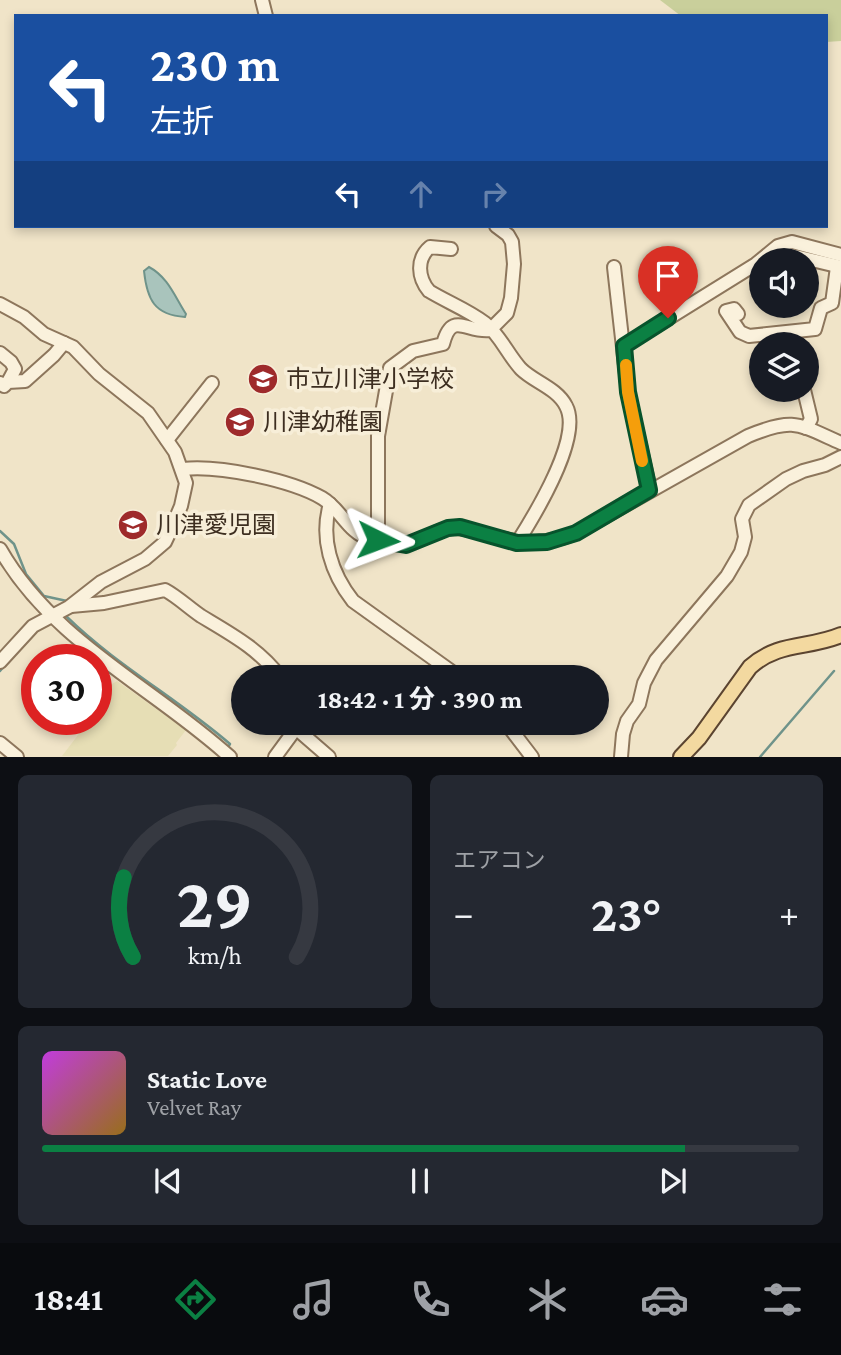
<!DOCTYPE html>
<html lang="ja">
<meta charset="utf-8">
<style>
:root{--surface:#171b24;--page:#242831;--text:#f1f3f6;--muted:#9ea1a6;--line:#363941;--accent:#0b8043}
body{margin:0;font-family:"Crimson Pro","Noto Sans JP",serif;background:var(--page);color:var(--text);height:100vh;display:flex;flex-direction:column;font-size:26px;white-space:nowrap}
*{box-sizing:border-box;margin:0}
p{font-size:23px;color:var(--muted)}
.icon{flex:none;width:38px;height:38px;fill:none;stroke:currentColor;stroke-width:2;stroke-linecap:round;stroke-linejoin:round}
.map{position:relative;height:757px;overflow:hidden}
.sheet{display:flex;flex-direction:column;gap:18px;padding:18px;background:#0d0f14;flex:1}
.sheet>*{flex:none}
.banner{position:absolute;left:14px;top:14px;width:814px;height:214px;border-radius:0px;box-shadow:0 4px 10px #0003;background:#1a4fa0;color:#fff;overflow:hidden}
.fabs{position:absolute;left:749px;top:248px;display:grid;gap:14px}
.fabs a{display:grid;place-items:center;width:70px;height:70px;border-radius:50%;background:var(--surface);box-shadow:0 4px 10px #0003;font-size:35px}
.speed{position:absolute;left:21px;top:644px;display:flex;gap:14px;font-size:35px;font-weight:700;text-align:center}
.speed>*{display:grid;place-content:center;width:91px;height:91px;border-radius:50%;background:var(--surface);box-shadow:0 4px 10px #0003;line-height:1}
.speed .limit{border:10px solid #d22;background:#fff;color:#111}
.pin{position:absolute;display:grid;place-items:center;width:60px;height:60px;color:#fff;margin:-72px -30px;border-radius:50% 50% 50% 0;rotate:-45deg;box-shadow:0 0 7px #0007}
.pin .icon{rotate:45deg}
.me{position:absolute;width:77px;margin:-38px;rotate:93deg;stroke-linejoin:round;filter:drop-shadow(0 0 5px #0008)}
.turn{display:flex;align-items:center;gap:24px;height:147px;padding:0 21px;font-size:32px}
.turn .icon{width:91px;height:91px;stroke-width:2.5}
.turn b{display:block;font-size:49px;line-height:60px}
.lanes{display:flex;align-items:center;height:66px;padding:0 21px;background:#0003;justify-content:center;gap:35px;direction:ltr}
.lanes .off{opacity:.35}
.big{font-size:52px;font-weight:700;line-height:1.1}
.sheet .card{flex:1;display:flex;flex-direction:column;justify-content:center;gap:10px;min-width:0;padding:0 24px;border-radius:10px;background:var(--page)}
.sheet .dial{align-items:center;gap:0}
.dial svg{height:182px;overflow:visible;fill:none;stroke:var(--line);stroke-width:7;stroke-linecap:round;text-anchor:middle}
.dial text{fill:var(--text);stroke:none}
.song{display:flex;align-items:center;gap:21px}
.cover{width:84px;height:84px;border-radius:10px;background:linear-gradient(135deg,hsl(290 70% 55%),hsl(40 70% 35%))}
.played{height:7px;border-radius:4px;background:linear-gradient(90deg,var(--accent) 85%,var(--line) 85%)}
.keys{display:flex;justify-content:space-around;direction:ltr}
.heat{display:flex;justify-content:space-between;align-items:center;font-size:38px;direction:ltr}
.sheet .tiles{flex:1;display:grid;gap:18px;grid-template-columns:1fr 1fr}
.card:last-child{grid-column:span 2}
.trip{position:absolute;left:231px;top:665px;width:378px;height:70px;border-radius:35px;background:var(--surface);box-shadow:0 4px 10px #0003;font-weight:700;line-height:70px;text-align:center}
.menu{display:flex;height:112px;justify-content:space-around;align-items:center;background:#090b0e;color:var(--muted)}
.menu .icon{width:49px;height:49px}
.menu .active{color:var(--accent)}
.menu b{font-size:32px;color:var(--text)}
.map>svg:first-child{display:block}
.farmland{fill:#e6deb5}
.green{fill:#c9cf9b}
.water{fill:#a9c4bc;stroke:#6f938a;stroke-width:2}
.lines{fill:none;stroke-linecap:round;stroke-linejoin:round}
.stream{stroke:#6f938a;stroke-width:2.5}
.minor-casing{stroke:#8d765c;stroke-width:16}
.major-casing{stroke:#5b4430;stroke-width:18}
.minor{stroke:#faf1dc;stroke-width:12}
.major{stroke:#f3d9a0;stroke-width:14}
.route-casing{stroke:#07532c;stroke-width:18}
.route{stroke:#0b8043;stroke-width:12}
.slow{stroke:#f59e0b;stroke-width:12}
.labels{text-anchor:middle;stroke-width:7;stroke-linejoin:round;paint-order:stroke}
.poi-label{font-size:24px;fill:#3d2e20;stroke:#f7eed8;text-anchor:start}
</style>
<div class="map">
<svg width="841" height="757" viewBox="0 0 841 757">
<rect width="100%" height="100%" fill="#f0e4c8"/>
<polygon class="farmland" points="117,681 186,730 176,743 177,745 168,756 62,756 88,722 88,719 96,719 96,706 112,684"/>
<polygon class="green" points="660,0 841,0 841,41 826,42 826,16 681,16"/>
<path class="water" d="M149,267C168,277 175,297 186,314L185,317C154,315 147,299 144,271Z"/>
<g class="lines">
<g class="stream">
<polyline points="0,531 14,544 26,574 44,596 67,601"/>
<polyline points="132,591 163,585"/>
<path d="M67,617C116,665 178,699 230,744L228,747"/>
<polyline points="0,671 5,665"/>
<polyline points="760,757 834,671"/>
</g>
<g class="minor-casing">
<g id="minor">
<polyline points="262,0 266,16"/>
<path d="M451,249L430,247C416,259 418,278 429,291C447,302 468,310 485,323C500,335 508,355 521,369C534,382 557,388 566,406C583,437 534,516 517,543"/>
<polyline points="767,261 791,255 841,267"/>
<polyline points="614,267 628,392 650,490"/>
<polyline points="0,304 24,317 44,334 73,347 99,374 148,413 175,452 186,483 181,506 173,525 165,542 158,548 145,559 101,582 69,607 33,626 0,662"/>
<polyline points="738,314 734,309 726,311 740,332 749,336 815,329 821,308 832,303 837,267"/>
<polyline points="624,346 756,264 778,246 792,242 841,255"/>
<polyline points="0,353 11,362 15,369 8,382"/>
<polyline points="0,383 4,386 8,382 25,381 54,355 64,343"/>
<polyline points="804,390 811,419 806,428"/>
<polyline points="167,440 212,383"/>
<path d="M183,469C219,465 291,480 322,498C341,509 348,533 370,539C380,542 397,546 407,544C423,541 436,529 452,528C464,527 476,532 488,535C522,544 544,546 576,533L748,436C794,417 798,424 841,443"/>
<path d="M330,504C320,538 331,573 353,601L459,677"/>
<path d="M378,540V436L390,368L413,351L443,344C452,310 466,333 490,330L507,313L511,298L514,264L512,242L508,235L496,226"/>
<path d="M0,549C53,642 153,687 230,757"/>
<path d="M71,606L104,603L165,590C178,597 189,608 201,616C231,634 259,649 280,677"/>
<polyline points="297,723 299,731 329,757"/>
<polyline points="506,723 532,757"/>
<polyline points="0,743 17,757"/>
<polyline points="275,757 297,727"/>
<polyline points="621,757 623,734 627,721 639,704 644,683 656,660 727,576 741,552 745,537 742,519 749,505 786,479 803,471 825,465 841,457"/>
</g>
</g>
<g class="major-casing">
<path id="major" d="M681,757L699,738L750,667C779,641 808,649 841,635"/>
</g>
<use href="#minor" class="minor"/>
<use href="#major" class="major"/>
</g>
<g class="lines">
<g class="route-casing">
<polyline id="route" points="378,540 406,545 448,528 460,527 517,543 547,542 576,533 649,490 628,392 624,346 668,318"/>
</g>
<use href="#route" class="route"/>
<polyline class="slow" points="626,365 628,392 642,461"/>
</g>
<defs>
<g id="school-disc" transform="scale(1.575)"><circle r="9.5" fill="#9e2a2b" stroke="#f7eed8"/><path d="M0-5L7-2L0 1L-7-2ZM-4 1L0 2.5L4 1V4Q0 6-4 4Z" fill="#fff"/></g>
</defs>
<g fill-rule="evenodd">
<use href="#school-disc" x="263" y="379"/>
<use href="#school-disc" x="240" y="422"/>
<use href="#school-disc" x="133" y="525"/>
</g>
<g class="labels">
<g class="poi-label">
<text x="286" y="387">市立川津小学校</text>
<text x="263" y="430">川津幼稚園</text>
<text x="156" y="533">川津愛児園</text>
</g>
</g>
</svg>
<div class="fabs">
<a><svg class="icon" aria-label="sound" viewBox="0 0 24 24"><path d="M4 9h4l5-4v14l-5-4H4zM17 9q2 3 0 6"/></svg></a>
<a><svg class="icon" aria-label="layers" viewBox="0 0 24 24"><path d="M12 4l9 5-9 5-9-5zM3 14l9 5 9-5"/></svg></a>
</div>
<div class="speed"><div class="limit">30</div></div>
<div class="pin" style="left:668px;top:318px;background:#d93025"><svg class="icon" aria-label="arrive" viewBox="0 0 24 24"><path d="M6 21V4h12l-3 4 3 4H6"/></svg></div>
<svg class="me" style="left:378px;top:540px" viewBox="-20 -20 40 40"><path d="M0-17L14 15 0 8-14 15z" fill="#0b8043" stroke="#fff" stroke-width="4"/></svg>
<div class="trip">18:42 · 1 分 · 390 m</div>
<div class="banner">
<div class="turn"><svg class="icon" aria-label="left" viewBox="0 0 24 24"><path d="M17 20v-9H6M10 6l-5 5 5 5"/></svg><div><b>230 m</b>左折</div></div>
<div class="lanes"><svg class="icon" aria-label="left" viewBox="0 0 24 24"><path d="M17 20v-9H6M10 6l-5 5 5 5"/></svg><svg class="icon off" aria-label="ahead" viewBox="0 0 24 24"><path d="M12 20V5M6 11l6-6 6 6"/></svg><svg class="icon off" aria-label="right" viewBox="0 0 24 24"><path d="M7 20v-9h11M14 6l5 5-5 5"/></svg></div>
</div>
</div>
<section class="sheet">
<div class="tiles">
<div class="card dial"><svg viewBox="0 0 100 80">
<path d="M14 69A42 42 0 1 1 86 69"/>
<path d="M14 69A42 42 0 0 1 10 34" stroke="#0b8043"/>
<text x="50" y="56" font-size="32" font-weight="700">29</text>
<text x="50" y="72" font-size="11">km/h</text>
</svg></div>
<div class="card"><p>エアコン</p>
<div class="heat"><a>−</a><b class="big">23°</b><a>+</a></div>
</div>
<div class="card">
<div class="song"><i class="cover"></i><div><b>Static Love</b><p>Velvet Ray</p></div></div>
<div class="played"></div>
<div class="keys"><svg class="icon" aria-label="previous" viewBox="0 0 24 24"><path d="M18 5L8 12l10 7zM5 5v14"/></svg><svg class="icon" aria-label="pause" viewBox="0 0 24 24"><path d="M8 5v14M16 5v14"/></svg><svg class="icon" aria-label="next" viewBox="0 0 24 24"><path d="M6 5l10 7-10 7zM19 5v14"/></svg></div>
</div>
</div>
</section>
<nav class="menu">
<b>18:41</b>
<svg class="icon active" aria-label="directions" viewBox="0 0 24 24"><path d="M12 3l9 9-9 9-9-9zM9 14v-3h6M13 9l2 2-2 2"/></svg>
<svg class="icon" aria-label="music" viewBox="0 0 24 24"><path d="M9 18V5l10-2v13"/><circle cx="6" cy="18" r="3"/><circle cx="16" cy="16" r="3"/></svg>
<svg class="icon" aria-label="phone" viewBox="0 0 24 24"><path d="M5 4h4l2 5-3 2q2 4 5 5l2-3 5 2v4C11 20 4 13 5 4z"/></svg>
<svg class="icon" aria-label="climate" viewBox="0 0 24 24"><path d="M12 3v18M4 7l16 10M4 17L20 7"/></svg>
<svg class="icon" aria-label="car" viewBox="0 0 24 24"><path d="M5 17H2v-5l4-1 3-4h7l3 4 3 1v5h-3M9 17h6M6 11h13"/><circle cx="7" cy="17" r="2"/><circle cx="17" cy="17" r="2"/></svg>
<svg class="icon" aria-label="filters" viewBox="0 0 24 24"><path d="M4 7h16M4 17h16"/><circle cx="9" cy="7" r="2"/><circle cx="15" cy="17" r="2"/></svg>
</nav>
